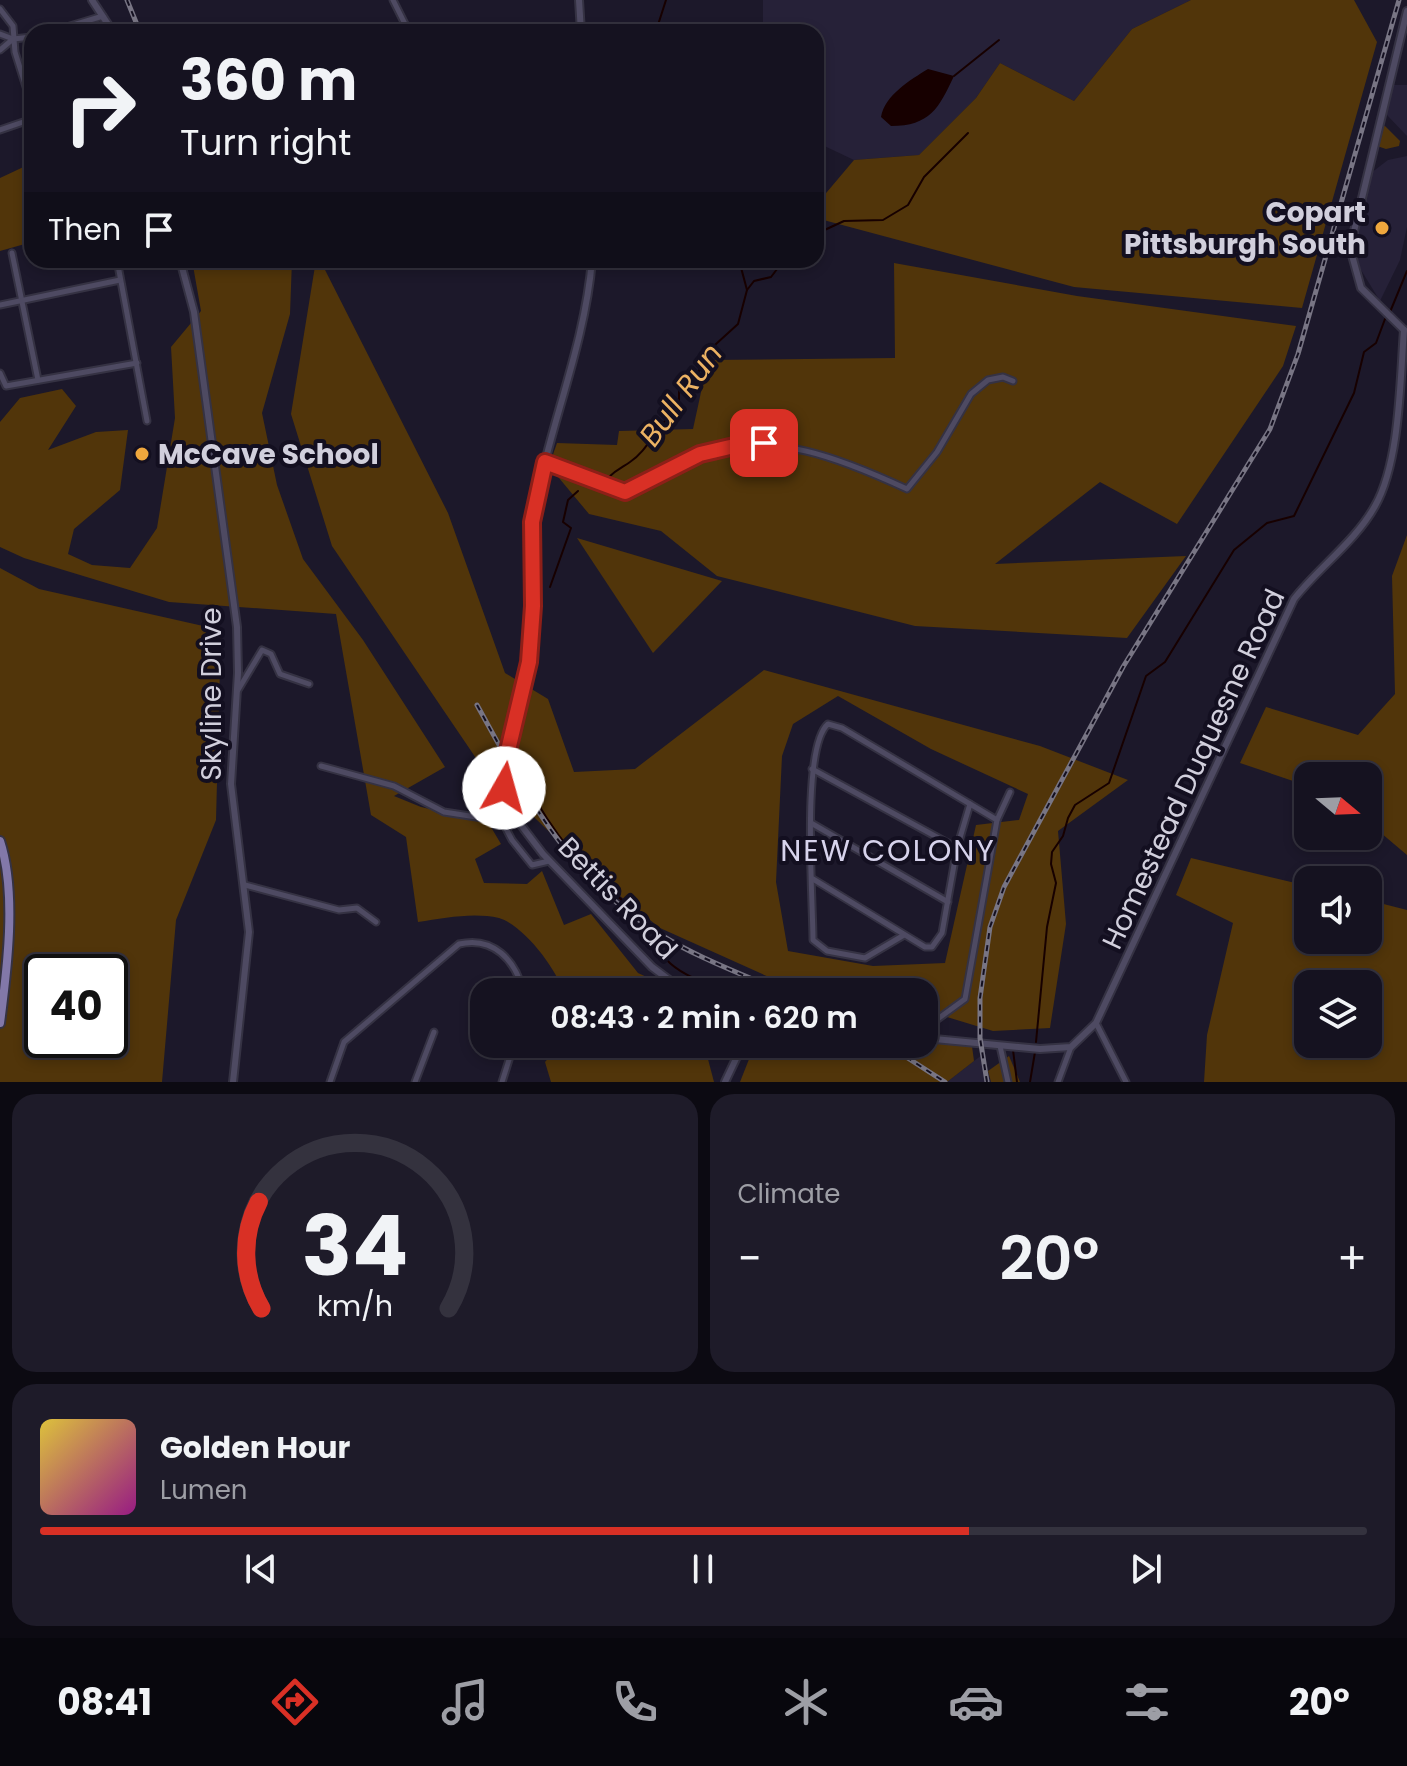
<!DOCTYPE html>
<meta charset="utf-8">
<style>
:root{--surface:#151220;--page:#1e1b29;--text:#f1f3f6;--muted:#9d9ea5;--line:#34323e;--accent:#d93025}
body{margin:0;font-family:Poppins,sans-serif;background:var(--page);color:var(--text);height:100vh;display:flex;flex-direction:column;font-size:30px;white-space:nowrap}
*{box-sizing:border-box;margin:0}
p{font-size:26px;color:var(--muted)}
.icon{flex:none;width:44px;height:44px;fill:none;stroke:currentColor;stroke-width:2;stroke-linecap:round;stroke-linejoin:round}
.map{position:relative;height:1082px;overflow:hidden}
.panel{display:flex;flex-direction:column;gap:12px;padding:12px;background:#0c0a12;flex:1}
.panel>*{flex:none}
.guide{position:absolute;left:24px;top:24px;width:800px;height:244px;border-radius:24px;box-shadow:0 4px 12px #0003,0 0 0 2px var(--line);background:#151220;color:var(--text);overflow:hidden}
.needle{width:52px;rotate:109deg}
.buttons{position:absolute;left:1294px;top:762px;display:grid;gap:16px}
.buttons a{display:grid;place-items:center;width:88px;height:88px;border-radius:16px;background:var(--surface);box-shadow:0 4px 12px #0003,0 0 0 2px var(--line);font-size:40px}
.speed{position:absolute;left:24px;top:954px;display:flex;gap:16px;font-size:40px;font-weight:700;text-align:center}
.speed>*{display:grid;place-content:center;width:104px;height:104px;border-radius:50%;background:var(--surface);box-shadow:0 4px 12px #0003,0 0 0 2px var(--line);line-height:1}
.speed .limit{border:4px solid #111;border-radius:12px;background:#fff;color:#111}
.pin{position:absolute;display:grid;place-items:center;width:68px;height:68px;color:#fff;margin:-34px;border-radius:16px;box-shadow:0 4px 12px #0006}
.me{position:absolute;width:88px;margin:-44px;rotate:7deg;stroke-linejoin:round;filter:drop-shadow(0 0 6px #0008)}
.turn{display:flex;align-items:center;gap:28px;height:168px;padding:0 24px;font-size:36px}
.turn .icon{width:104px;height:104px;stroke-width:2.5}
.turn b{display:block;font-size:56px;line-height:68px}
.then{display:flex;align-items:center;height:76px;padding:0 24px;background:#0003;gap:16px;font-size:30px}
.big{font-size:60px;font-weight:600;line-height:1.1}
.panel .tile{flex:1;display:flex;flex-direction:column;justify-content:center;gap:12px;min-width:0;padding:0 28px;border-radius:24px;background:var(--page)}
.panel .dial{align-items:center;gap:0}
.dial svg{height:208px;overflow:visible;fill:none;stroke:var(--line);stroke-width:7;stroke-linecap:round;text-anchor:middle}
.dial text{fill:var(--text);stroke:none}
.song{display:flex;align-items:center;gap:24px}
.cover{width:96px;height:96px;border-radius:12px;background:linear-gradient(135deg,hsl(50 70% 55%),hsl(310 70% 35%))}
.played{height:8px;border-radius:4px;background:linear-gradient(90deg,var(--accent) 70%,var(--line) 70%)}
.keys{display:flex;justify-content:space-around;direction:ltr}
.heat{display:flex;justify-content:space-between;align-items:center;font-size:44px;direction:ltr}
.panel .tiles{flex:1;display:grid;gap:12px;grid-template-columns:1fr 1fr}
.tile:last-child{grid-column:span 2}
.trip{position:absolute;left:470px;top:978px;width:468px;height:80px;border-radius:24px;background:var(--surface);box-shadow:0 4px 12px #0003,0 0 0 2px var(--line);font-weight:600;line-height:80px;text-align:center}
.dock{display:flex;height:128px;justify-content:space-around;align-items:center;background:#08070d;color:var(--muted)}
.dock .icon{width:56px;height:56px}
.dock .selected{color:var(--accent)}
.dock b{font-size:36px;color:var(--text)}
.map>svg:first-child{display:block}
.built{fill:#262138}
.green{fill:#51350a;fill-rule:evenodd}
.water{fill:#170000}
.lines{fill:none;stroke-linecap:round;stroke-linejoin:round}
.stream{stroke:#170000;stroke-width:2}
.minor-casing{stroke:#353243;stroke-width:9}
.tertiary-casing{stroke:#353243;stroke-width:10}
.primary-casing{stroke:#353243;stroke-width:12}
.minor{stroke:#4e4a62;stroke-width:5}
.tertiary{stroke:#4e4a62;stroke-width:6}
.primary{stroke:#8278a9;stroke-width:8}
.rail-casing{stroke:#787584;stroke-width:5}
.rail{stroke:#130f20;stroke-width:2;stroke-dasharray:6;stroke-linecap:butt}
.tertiary-bridge-casing{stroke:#353243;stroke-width:10;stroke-linecap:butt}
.tertiary-bridge{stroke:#4e4a62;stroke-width:6}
.route-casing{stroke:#8d1f18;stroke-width:20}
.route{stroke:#d93025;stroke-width:14}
.poi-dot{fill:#efa73d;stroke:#130f20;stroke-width:3}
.labels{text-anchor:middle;stroke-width:8;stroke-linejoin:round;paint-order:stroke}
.poi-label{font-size:28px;font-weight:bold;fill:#d1cfdc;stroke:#130f20;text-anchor:end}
.street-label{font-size:28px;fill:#d1cfdc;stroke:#130f20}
.water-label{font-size:30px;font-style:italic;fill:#ecb263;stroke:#130f20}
.neighbourhood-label{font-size:30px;letter-spacing:2px;fill:#d7d3ec;stroke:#130f20}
</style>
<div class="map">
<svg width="1407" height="1082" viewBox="0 0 1407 1082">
<rect width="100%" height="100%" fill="#1c182a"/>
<g class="built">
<polygon points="763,0 1191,0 1132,29 1074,101 1000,63 976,98 919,155 854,160 816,142 816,32 763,32"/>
<polygon points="1393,85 1407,85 1407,136 1386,114"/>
<polygon points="1407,156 1407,227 1400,260 1380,301 1358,265 1355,240 1371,173 1388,160"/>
<polygon points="982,1055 991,1082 947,1082 974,1061"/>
</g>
<g class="green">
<polygon points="1191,0 1354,0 1377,42 1302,308 1074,287 816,218 816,205 854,160 919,155 976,98 1000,63 1074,101 1132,29"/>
<polygon points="1385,126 1400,141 1399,146 1386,149 1377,146 1380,127"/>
<polygon points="32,163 32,242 0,251 0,178"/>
<path d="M192,260H292L290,314L262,413L277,485L303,559L363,640L445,767L394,796L421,807L488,822L501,844L475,859L484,883L527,884L542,871L564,925L591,914L638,973L679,992H563C557,969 523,925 499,918C473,912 445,918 418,922L406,837L371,815L336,614L169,602L24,558L0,547V422L20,398L62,389L76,406L48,450L96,432L128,430L120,490L74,529L68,554L92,565L130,568L157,528L175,418L171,347L201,311Z"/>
<path d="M316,260H320L448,513L505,673L548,699L574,772L635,769L764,670L1040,746L1128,780L1058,831L1066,924L1050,1028L993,1031L924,1010V992H802L660,928L595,876L482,767L332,546L291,414ZM838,696L931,749L1028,794L1019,820L976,825L945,963L873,966L788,951L776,882L782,756L793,724Z"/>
<polygon points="894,263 1077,296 1296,326 1283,366 1177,524 1100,482 995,564 1186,556 1127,638 915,626 717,576 661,531 589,514 549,466 557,443 617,445 619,431 693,429 708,360 895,358"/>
<polygon points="1407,535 1407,855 1368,822 1368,776 1308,776 1308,786 1240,763 1266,707 1358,735 1395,694 1392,576"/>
<polygon points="577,538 722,581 653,653"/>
<path d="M0,568L39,589L221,630L216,820L176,920L162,1082H0ZM42,972H110V1040H42Z"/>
<path d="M1191,858L1308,886V940H1368V900L1407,910V1082H1204L1207,1035L1233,923L1176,895ZM1308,984H1368V1044H1308Z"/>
<polygon points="924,1040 972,1046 974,1061 947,1082 740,1082 755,1044 924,1044"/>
<polygon points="561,1044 704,1044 714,1082 551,1082 545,1062"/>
<polygon points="1009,1056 1020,1082 991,1082 988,1071"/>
</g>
<path class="water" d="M928,69L954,76C939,108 930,126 891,126L881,117C885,95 910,80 928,69Z"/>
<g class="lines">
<g class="stream">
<polyline points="659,32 657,28 666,0"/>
<polyline points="954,76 999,40"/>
<polyline points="818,233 844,221 883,220 908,205 924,177 968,133"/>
<polyline points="747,290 754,281 771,277 784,260"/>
<polyline points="1390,312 1407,271"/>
<path d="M609,477C617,469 623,467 630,462C649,450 658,422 679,408V386L699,371L705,354L738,324L747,290L739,260"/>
<polyline points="550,587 571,528 563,522 568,500 578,491"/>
<polyline points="506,745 503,739 506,727"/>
<path d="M511,754C534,800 557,840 594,876C613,895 638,910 655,929"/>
<path d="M657,942C664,973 709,984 736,992"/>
<polyline points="1036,1042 1047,927 1056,883 1051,864 1052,852 1063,836 1068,818 1075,805 1109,783 1146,676 1165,662 1234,550 1267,523 1294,516 1354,393 1364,352 1376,343 1385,319"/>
<polyline points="1013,1050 1017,1082"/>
<polyline points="1030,1082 1035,1052"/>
</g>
<g class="minor-casing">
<g id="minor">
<polyline points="393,0 409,32"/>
<polyline points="0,9 13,26 15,52 32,106"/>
<polyline points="50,32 103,16"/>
<polyline points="0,34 13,39"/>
<polyline points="0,50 13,39 32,37"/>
<polyline points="0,130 32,119"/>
<polyline points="12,253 38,380"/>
<polyline points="117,260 147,421"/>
<polyline points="0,305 120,280"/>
<polyline points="0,373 6,386 137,363"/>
<path d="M545,462L625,492C652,485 674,462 701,453C772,430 842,459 907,489L937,452L971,394L988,380L1003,377L1013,381"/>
<polyline points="238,690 262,650 271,654 280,674 309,684"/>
<polyline points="321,766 394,786 444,812 502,821 512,840 532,865 549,861"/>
<polyline points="812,769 957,848"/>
<polyline points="997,820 1010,792"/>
<polyline points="811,823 948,902"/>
<polyline points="813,879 925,947 932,947 942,933 957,848 970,804"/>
<polyline points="245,885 339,910 357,908 376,922"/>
<path d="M904,935L865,958L827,951L813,940C813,900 801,747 828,724L842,728L997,820L965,999L924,1029"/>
<polyline points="1096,1023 1126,1082"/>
<polyline points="1000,1046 1008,1082"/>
<path d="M330,1082L344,1042L459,944C493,936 516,960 523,992"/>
<polyline points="415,1082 434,1032"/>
<polyline points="502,1082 514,1044"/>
<polyline points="1058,1082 1071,1047"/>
</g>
</g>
<g class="tertiary-casing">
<g id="tertiary">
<polyline points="92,0 113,32"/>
<polyline points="579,0 581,32"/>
<polyline points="180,260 194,312 237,627 238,673 231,784 249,932 233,1082"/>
<polyline points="1404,330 1361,288 1350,248 1407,11"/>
<path d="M510,741C520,697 531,654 533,609C535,574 528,539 535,505C551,422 585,344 592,260"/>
<polyline points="504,788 511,812 543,854 652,967 676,985 696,992"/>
<path d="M924,1038L1040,1049L1071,1047L1096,1023L1294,599C1319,567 1355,542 1375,506C1400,462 1400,381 1404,330"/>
<polyline points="725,1082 743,1044"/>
</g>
</g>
<g class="primary-casing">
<path id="primary" d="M0,841C17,893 7,970 0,1023"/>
</g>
<use href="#minor" class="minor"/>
<use href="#tertiary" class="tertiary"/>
<use href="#primary" class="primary"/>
<g class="rail-casing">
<g id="rail">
<polyline points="127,0 140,32"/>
<path d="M477,705C528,797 567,877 661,935C698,958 742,974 782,992"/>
<polyline points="886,1044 945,1082"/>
<polyline points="987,1082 980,1038 980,998 990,927 1004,887 1123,667 1270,429 1298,354 1399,0"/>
</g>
</g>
<use href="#rail" class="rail"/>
<g class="tertiary-bridge-casing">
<polyline id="tertiary-bridge" points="504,788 510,741"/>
</g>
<use href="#tertiary-bridge" class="tertiary-bridge"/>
</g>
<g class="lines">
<g class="route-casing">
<polyline id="route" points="504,788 505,763 529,662 533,606 532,522 545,462 625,492 700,454 747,443 764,443"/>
</g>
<use href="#route" class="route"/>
</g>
<g class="poi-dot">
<circle cx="1382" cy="228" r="8"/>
<circle cx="142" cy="454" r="8"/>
</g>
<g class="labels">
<g class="poi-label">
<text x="1366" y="222">Copart<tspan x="1366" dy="32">Pittsburgh South</tspan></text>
<text x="158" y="464" text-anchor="start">McCave School</text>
</g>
<g class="street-label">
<text transform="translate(211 694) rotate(-90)" y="10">Skyline Drive</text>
<text transform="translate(1193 769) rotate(-65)" y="10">Homestead Duquesne Road</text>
<text transform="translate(618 898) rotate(46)" y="10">Bettis Road</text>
</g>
<g class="water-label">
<text transform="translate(681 395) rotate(-54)" y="10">Bull Run</text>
</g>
<g class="neighbourhood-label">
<text x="888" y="861">NEW COLONY</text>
</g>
</g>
</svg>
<div class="buttons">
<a><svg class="needle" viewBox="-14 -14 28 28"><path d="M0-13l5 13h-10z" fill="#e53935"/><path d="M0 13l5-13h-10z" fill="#9d9ea5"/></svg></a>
<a><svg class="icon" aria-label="sound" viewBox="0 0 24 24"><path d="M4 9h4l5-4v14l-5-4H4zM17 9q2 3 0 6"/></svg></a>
<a><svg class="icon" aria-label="layers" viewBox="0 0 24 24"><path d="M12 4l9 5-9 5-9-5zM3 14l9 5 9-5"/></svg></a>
</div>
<div class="speed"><div class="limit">40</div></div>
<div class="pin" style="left:764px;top:443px;background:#d93025"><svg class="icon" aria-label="arrive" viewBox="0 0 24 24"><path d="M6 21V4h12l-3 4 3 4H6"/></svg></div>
<svg class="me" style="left:504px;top:788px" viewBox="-20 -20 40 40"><circle r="19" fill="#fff"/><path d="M0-13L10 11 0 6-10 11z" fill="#d93025"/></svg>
<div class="trip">08:43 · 2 min · 620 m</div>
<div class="guide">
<div class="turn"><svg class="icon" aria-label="right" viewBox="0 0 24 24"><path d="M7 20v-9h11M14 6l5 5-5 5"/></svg><div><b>360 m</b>Turn right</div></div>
<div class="then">Then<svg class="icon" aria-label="arrive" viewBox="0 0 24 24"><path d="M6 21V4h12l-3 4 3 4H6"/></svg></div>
</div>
</div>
<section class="panel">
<div class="tiles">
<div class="tile dial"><svg viewBox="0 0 100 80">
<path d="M14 69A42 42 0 1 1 86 69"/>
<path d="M14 69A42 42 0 0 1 13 28" stroke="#d93025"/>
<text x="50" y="56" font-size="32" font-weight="700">34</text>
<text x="50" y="72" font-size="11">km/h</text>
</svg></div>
<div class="tile"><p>Climate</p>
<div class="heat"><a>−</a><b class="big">20°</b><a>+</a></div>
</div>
<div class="tile">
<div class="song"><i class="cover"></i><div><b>Golden Hour</b><p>Lumen</p></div></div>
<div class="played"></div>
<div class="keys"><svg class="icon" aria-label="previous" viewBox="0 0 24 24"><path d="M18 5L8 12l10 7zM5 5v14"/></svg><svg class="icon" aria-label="pause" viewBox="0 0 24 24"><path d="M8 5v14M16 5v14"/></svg><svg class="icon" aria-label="next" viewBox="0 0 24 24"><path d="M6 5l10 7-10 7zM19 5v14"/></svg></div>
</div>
</div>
</section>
<nav class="dock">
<b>08:41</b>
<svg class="icon selected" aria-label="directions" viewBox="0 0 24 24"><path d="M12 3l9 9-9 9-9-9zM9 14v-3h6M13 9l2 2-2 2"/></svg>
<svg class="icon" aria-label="music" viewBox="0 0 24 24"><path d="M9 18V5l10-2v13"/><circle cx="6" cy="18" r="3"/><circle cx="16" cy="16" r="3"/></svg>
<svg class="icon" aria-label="phone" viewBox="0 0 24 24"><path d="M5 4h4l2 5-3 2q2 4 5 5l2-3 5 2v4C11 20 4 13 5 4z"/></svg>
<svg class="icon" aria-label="climate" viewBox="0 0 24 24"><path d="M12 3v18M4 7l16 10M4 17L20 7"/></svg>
<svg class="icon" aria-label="car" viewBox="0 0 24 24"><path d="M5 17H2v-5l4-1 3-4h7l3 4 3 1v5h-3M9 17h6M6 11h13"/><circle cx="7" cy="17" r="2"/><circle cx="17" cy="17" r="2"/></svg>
<svg class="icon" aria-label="filters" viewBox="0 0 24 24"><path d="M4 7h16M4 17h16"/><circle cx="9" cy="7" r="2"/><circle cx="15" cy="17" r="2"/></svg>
<b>20°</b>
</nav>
